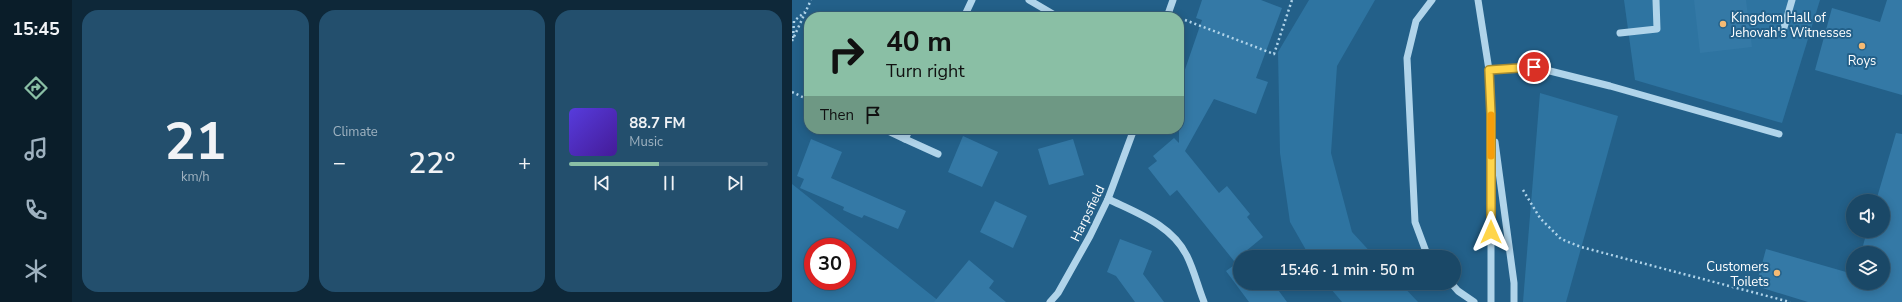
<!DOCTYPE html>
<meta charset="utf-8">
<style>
:root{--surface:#1a4867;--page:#234f6d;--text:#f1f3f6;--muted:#9fb2c0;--line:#38607b;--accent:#8abfa5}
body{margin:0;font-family:"Nunito Sans",sans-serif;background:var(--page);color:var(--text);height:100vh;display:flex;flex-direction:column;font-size:15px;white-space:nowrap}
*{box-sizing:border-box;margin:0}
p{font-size:13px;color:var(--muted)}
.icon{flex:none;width:22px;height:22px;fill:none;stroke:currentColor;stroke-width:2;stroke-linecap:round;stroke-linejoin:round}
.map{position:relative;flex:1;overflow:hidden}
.details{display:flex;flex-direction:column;gap:10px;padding:10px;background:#0e2839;width:720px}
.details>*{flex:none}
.guide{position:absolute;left:12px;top:12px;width:380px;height:122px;border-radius:16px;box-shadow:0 2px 10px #0003,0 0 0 1px var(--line);background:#8abfa5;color:#111;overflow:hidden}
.tools{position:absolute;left:1054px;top:194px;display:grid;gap:8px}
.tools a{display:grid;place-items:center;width:44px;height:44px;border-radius:50%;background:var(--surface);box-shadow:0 2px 10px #0003,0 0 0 1px var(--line);font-size:20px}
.speed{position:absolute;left:12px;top:238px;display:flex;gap:8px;font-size:20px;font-weight:700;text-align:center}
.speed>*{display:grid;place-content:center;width:52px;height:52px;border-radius:50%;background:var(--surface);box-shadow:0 2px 10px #0003,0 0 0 1px var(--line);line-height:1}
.speed .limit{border:6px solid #d22;background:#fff;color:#111}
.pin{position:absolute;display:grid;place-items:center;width:34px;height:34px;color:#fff;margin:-17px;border:2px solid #fff;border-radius:50%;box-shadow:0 1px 4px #0007}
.me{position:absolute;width:44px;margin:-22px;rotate:0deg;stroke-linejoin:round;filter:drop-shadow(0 0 3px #0008)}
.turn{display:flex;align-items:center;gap:14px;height:84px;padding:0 16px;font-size:18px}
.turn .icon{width:52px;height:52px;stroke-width:2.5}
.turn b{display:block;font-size:28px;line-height:34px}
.then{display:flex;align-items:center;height:38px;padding:0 16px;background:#0003;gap:8px;font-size:15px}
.big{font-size:30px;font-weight:600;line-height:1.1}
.details .widget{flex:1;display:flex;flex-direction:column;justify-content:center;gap:6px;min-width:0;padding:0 14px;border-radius:16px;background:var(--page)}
.details .dial{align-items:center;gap:0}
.dial b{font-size:52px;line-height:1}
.song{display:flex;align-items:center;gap:12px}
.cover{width:48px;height:48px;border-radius:6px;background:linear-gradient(135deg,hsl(250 70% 55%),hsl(260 70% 35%))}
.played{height:4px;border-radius:2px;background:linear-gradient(90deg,var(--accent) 45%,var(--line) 45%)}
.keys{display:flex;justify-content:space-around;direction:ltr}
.heat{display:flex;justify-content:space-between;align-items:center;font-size:22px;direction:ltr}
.details .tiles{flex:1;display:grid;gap:10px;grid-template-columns:repeat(3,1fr)}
.trip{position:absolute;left:441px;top:250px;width:228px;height:40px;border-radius:20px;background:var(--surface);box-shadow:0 2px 10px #0003,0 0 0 1px var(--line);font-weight:600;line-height:40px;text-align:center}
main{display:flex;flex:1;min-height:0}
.menu{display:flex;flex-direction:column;width:72px;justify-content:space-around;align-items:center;background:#0a1d29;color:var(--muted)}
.menu .icon{width:28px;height:28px}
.menu .current{color:var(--accent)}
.menu b{font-size:18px;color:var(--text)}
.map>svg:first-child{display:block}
.green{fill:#2e74a1;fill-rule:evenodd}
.building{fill:#3479a6}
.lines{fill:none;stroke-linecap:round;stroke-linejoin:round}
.path{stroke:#b0d4ea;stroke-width:2.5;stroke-dasharray:2 3;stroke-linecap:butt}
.minor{stroke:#b0d4ea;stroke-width:7}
.route-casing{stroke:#a68a30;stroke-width:10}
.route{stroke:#ffd54a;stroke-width:7}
.slow{stroke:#f59e0b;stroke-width:7}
.poi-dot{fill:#f5ba73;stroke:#236089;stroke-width:1.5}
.labels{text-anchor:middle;stroke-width:4;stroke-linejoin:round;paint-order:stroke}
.poi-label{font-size:13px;fill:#fff;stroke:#236089;text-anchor:start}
.street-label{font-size:13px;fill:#fff;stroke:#236089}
</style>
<main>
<nav class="menu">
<b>15:45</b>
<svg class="icon current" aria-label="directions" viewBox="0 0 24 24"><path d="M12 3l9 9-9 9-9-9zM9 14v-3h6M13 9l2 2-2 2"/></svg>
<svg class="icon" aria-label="music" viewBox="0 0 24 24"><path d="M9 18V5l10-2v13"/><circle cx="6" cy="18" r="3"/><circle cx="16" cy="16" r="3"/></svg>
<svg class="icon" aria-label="phone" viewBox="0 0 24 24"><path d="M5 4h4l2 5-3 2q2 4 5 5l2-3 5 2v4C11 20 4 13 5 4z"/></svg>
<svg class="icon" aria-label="climate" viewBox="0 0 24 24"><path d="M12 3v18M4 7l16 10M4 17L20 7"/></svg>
</nav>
<section class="details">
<div class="tiles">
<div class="widget dial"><b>21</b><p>km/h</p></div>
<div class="widget"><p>Climate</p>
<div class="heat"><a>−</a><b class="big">22°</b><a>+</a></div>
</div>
<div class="widget">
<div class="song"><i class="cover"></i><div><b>88.7 FM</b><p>Music</p></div></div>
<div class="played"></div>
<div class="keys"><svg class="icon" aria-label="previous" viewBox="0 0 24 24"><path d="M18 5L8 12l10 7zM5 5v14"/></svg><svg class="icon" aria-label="pause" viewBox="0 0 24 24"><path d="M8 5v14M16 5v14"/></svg><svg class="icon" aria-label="next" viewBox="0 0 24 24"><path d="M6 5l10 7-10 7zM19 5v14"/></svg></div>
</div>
</div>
</section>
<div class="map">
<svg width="1110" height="302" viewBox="0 0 1110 302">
<rect width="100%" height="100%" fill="#236089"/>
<g class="green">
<polygon points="517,0 583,0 545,66 539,153 560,232 583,257 518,257 498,222 488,153 486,52"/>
<polygon points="832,0 1028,0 990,123 843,80"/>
<polygon points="748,93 826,116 774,302 731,302"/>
<path d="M0,184L148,302H0ZM21,247H55V281H21Z"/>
<polygon points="534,283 608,283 626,302 550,302"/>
</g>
<g class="building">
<polygon points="410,0 469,0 490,8 464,78 476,82 464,114 422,99 393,151 427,193 435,186 458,214 455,217 471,237 442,261 385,190 378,196 356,168 365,161 361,156 382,138 387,143 387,87 410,20 404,18"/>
<polygon points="902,0 954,0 960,47 908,53"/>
<polygon points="1095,0 1110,0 1110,95 1023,70 1040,8 1088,22"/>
<polygon points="1104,133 1110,134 1110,302 1016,302 964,286 974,249 1061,274 1061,283 1091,283 1091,253 1069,253 1075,231 1091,231 1091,201 1084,201"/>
<polygon points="171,136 206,152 190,187 156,172"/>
<polygon points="19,139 50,152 39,178 114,211 106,229 72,215 70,218 60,214 51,210 52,207 8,188 12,179 5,176"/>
<polygon points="281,139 292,175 257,185 246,149"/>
<polygon points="203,201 235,216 221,248 188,232"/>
<polygon points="328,239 360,251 351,274 372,302 343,302 324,276 315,272"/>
<polygon points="177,260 202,281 197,288 214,302 142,302"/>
<polygon points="448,261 448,283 481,283 495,302 457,302 434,271"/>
</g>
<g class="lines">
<g class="path">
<polyline points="393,20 482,54 500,0"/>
<polyline points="1,38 2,21 13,12"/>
<polyline points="0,41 19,0"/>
<polyline points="0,92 17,100"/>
<polyline points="731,190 748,218 769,239 789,247 998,302"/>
</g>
<g class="minor">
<polyline points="237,0 266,17"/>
<polyline points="686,0 697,70 699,114 699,302"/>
<polyline points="172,17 180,0"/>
<polyline points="375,17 381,0"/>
<polyline points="991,31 1000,0"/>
<polyline points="828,33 865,29 864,0"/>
<polyline points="697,70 742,67 818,86 987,134"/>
<polyline points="92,129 113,139 118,129"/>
<polyline points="113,139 146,154"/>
<polyline points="703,142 722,283 722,302"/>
<path d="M316,199C345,213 380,225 395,256C402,270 406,287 412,302"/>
<polyline points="636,257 623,222 615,58 624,21 640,0"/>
<polyline points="659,283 666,291 682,302"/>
<polyline points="258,302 266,293 298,236 316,199 342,129"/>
</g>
</g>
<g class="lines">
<g class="route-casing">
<polyline id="route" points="699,232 699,114 697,70 742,67"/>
</g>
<use href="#route" class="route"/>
<polyline class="slow" points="699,115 699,156"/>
</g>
<g class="poi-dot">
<circle cx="931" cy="24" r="4"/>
<circle cx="1070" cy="46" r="4"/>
<circle cx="985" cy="273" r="4"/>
</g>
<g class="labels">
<g class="poi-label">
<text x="939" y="22">Kingdom Hall of<tspan x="939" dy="15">Jehovah's Witnesses</tspan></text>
<text x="1070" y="65" text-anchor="middle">Roys</text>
<text x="977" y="271" text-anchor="end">Customers<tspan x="977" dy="15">Toilets</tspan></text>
</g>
<g class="street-label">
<text transform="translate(295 213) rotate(-64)" y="5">Harpsfield</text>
</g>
</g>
</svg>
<div class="tools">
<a><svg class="icon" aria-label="sound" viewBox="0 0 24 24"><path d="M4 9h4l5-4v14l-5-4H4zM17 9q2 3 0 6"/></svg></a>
<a><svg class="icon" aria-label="layers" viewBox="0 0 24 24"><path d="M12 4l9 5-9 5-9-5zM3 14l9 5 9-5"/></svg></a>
</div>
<div class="speed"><div class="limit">30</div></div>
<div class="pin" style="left:742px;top:67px;background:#d93025"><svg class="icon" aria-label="arrive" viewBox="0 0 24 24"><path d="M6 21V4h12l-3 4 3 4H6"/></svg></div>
<svg class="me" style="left:699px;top:232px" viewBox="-20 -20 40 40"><path d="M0-17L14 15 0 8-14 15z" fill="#ffd54a" stroke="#fff" stroke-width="4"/></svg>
<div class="trip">15:46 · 1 min · 50 m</div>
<div class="guide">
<div class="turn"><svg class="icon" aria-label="right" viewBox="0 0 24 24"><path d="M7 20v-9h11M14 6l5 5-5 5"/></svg><div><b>40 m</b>Turn right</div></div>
<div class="then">Then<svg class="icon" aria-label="arrive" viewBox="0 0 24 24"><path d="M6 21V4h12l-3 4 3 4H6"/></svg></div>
</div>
</div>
</main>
